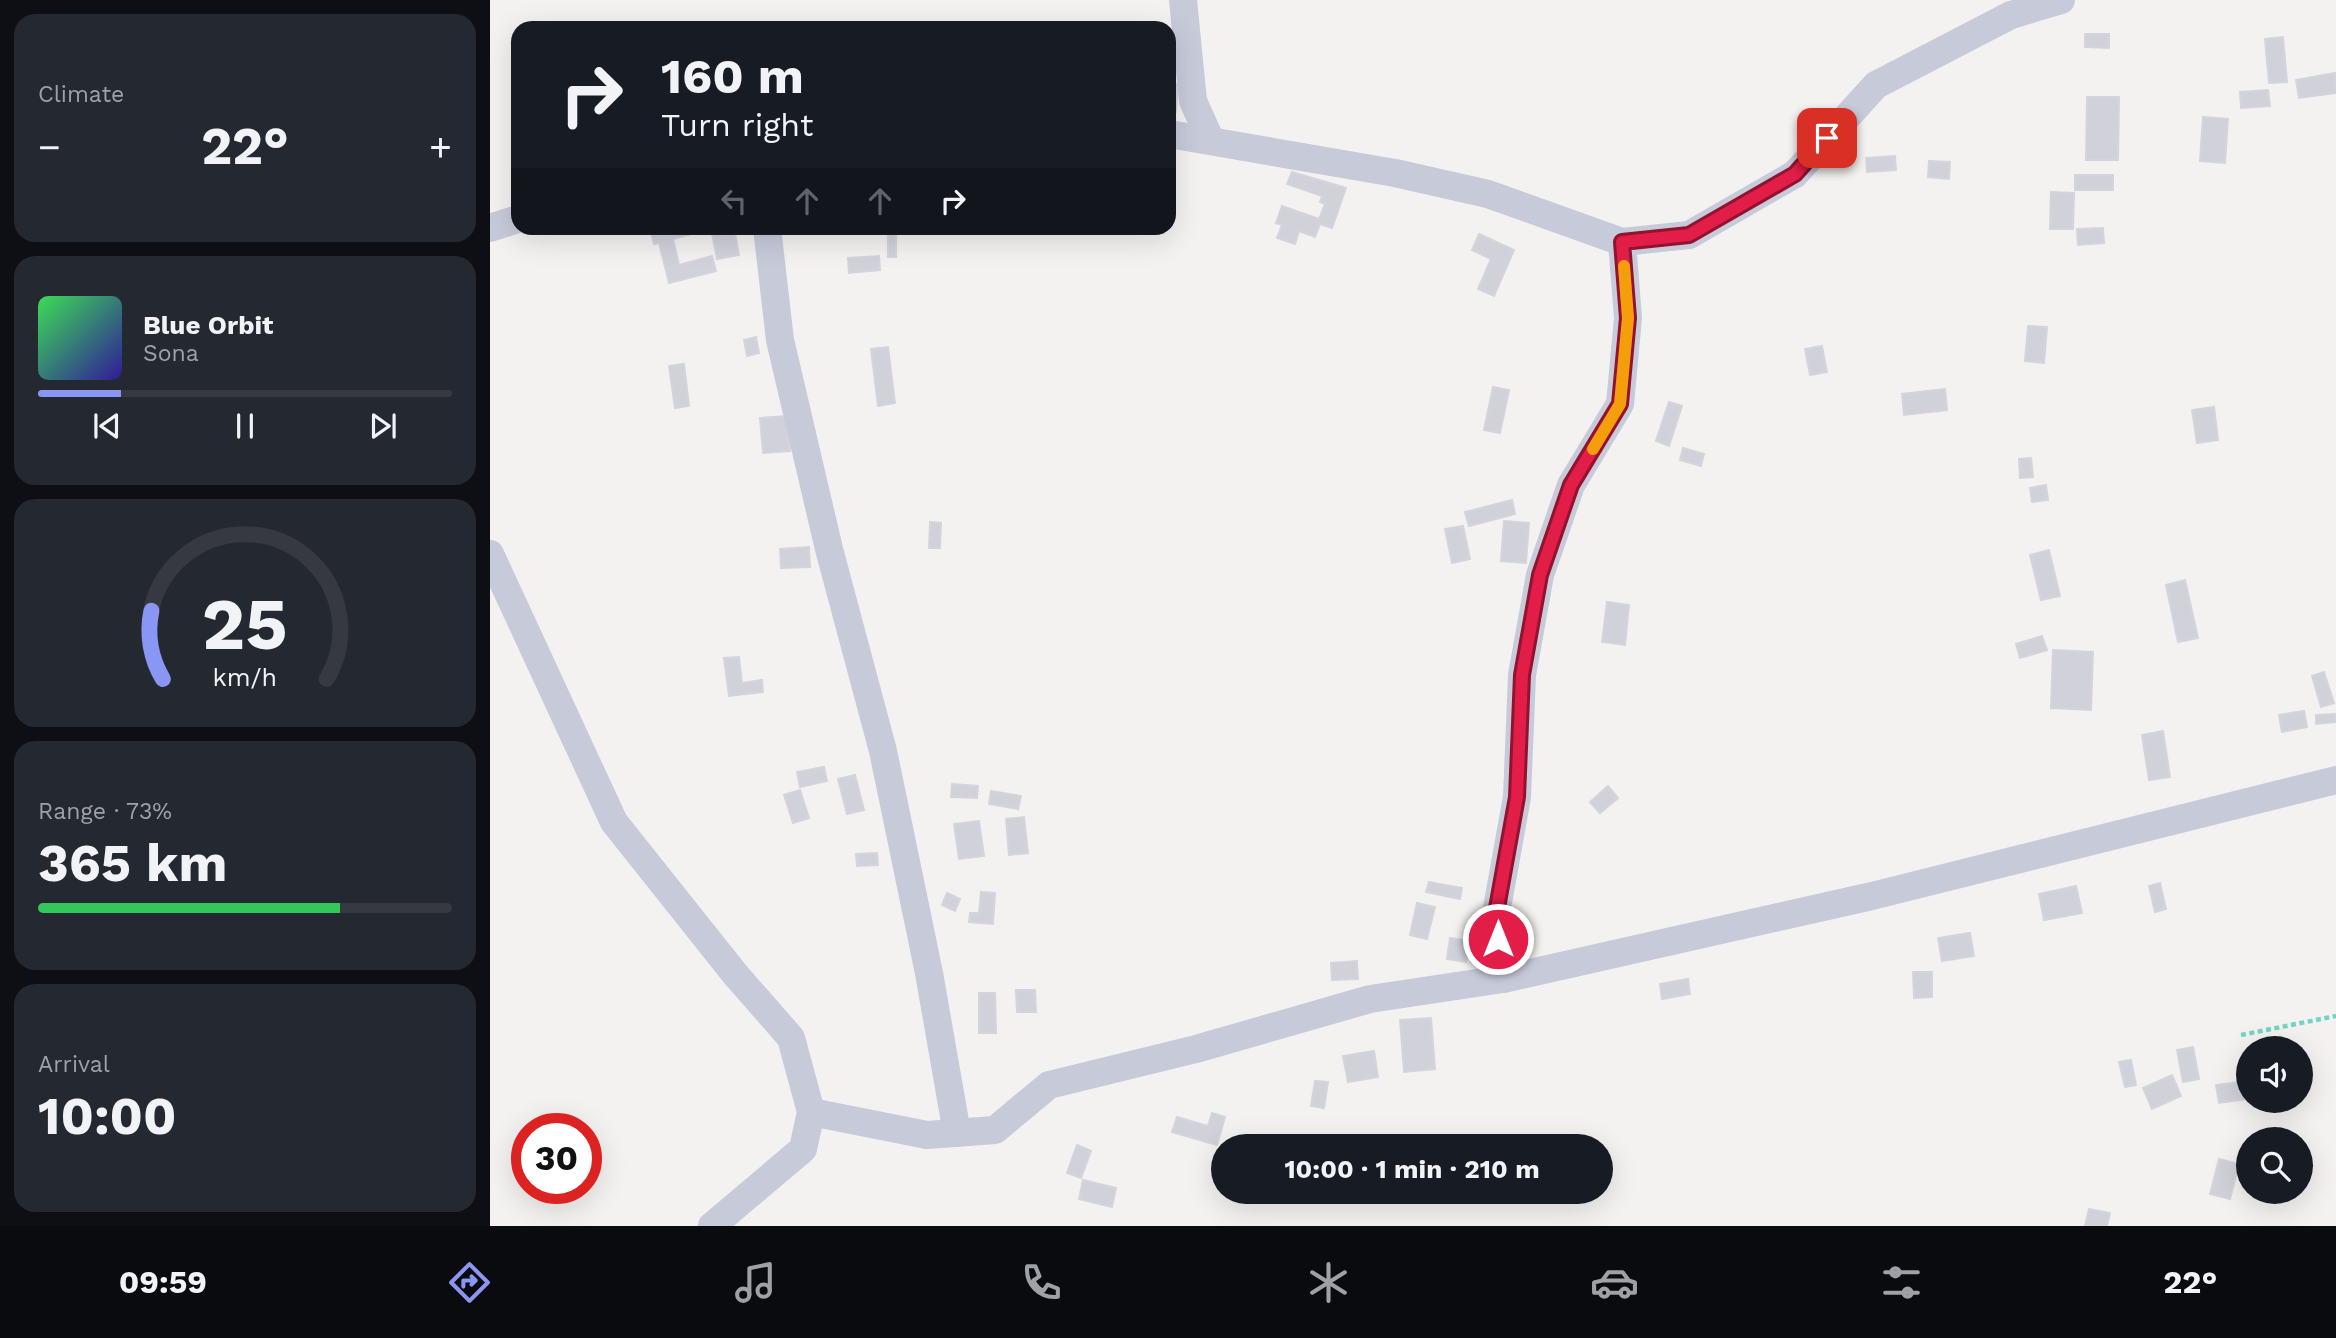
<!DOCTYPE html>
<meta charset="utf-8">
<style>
:root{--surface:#171b24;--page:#242831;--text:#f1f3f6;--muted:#9ea1a6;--line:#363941;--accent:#8a96f4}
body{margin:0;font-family:"Work Sans",sans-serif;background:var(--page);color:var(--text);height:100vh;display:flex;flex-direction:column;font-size:26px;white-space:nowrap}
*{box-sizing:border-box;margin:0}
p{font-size:23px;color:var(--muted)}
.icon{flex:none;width:38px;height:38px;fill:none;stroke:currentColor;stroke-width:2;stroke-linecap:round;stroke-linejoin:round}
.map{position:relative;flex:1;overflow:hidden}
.details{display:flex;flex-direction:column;gap:14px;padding:14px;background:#0d0f14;width:490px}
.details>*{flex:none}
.hud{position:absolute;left:21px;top:21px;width:665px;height:214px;border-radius:21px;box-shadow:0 7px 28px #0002;background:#171b24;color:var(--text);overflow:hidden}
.tools{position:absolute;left:1746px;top:1036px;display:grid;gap:14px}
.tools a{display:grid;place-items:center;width:77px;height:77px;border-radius:50%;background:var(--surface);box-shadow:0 7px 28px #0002;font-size:35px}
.speed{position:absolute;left:21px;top:1113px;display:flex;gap:14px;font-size:35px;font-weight:700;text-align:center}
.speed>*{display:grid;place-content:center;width:91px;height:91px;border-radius:50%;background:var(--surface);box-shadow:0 7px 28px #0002;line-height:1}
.speed .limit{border:10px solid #d22;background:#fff;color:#111}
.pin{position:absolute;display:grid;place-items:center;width:60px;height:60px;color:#fff;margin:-30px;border-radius:14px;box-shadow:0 4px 10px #0006}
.me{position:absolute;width:77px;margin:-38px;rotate:0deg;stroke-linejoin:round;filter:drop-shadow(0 0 5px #0008)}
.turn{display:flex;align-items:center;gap:24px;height:147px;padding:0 35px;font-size:32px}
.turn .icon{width:91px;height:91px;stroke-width:2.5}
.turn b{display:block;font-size:49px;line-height:60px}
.lanes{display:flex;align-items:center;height:66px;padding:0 35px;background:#0003;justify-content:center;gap:35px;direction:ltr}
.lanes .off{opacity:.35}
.big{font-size:52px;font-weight:700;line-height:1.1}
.details .card{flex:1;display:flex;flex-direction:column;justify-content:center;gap:10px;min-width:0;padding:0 24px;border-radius:21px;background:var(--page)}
.details .dial{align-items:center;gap:0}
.dial svg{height:182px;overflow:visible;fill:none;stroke:var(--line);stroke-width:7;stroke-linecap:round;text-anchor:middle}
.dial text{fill:var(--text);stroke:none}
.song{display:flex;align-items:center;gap:21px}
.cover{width:84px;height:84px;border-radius:10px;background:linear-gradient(135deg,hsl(130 70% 55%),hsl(250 70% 35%))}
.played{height:7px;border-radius:4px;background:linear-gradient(90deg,var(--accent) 20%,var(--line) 20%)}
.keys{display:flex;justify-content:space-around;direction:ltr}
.heat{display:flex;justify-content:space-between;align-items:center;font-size:38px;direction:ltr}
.charge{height:10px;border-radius:5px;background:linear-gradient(90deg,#34c759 73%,var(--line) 0)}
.trip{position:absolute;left:721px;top:1134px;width:402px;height:70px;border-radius:35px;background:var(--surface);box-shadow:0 7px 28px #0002;font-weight:700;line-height:70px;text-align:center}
.dock{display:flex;height:112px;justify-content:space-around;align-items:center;background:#090b0e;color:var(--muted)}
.dock .icon{width:49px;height:49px}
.dock .on{color:var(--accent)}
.dock b{font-size:32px;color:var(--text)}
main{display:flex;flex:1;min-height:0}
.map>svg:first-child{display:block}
.building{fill:#d0d1d9;stroke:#d5d4dd;stroke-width:2}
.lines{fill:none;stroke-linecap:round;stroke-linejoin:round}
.path{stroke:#72d4c4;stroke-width:4.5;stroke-dasharray:5 3.5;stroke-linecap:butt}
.minor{stroke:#c7cad9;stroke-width:28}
.route-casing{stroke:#92132f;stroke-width:18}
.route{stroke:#e11d48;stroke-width:12}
.slow{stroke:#f59e0b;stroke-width:12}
</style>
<main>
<section class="details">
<div class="card"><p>Climate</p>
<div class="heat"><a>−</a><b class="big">22°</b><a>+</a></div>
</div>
<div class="card">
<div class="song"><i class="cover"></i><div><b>Blue Orbit</b><p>Sona</p></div></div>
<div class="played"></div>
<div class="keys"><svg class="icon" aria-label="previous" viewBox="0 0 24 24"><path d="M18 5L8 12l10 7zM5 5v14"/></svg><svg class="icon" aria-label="pause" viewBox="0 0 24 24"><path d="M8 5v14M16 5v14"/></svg><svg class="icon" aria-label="next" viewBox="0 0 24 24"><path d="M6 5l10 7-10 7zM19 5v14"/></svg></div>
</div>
<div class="card dial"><svg viewBox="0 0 100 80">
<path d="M14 69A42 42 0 1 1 86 69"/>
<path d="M14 69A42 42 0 0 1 9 39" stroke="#8a96f4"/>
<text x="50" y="56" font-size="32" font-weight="700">25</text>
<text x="50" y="72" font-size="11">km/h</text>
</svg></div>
<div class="card"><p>Range · 73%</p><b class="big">365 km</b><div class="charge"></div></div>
<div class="card"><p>Arrival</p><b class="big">10:00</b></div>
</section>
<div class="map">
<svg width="1846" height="1226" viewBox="0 0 1846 1226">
<rect width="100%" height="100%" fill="#f3f2f1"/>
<g class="building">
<polygon points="1595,34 1619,34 1619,48 1595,47"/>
<polygon points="1793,37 1797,82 1779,83 1775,39"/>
<polygon points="1845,73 1846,93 1809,98 1806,80"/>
<polygon points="679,84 688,84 686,112 679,111"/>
<polygon points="1778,90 1780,106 1751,108 1750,92"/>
<polygon points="1597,97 1629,97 1628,160 1596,160"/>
<polygon points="1713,117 1738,119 1735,163 1710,161"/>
<polygon points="1405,156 1406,170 1377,172 1376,158"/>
<polygon points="1439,161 1460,162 1459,179 1438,177"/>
<polygon points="802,172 856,188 842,228 830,224 825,237 809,231 805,244 787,238 792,225 786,223 792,206 829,219 835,204 830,202 832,196 797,184"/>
<rect x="1585" y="175" width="38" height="15"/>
<polygon points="1561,192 1584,193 1583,229 1560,229"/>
<polygon points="206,228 208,232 183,239 189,265 222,256 226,271 179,283 169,243 164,244 160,229"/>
<polygon points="221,228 244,228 249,255 227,259"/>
<rect x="398" y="228" width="8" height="29"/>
<polygon points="1613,228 1614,243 1588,245 1587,229"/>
<polygon points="989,234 1024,250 1004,296 988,289 1001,259 982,250"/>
<polygon points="389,256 390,270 359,273 358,258"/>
<polygon points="1538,326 1557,327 1554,363 1535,361"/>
<polygon points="266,337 269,353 257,356 254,340"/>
<polygon points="1332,346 1337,372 1320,375 1315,349"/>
<polygon points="398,347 405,403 388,406 381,349"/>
<polygon points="194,364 199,406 185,408 179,366"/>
<polygon points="1003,387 1019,390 1010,433 994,430"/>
<polygon points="1455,389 1457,410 1414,415 1412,394"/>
<polygon points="1179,402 1192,406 1179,446 1166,441"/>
<polygon points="1724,407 1728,440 1707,443 1702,410"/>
<polygon points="297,416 300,451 273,453 270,418"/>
<polygon points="1193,448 1214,454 1211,466 1190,460"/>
<polygon points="1541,458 1543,477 1530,478 1529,459"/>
<polygon points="1556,485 1558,500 1542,502 1540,488"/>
<polygon points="1022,500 1025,514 979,526 975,512"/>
<polygon points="1014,521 1039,523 1036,563 1011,561"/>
<polygon points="440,522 451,523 450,548 439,548"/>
<polygon points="973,526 980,559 962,563 955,529"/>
<polygon points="319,547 320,567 291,568 290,549"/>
<polygon points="1559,550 1570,596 1551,600 1540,555"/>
<polygon points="1695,580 1708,638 1688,642 1676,585"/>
<polygon points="1117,602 1139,605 1135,645 1112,642"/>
<polygon points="1552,636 1557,650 1530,658 1526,644"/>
<polygon points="1563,650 1603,652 1601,710 1561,708"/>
<polygon points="249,657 252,683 272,680 273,692 239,696 234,658"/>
<polygon points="1834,672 1844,703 1831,707 1822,676"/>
<polygon points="1814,711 1817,727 1792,732 1789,715"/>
<polygon points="1845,714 1846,722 1826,724 1826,715"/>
<polygon points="1673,731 1680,777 1659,780 1652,735"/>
<polygon points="334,767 337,781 310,787 307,772"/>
<polygon points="365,775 374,810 357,814 348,779"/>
<polygon points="462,784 488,786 487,798 461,797"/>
<polygon points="1118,786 1128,798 1110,813 1100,802"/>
<polygon points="310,790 319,818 303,823 294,795"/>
<polygon points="501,791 531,796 528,809 499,804"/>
<polygon points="534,817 538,853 519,855 516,819"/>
<polygon points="489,821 494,856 469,859 464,824"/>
<polygon points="387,853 388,865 367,866 366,854"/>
<polygon points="939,882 972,888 970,899 936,892"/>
<polygon points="1670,883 1676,909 1665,912 1659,886"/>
<polygon points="1586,886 1592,913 1554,920 1549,894"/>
<polygon points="491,892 505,893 503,924 479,922 480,913 489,913"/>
<polygon points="457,893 470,899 465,911 452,905"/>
<polygon points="927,903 945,907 937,939 920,935"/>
<polygon points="1480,933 1484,956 1452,961 1448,938"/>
<polygon points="960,938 980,941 976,962 957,959"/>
<polygon points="867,961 868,979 842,980 841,963"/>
<polygon points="1423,972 1442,972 1442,997 1424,998"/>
<polygon points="1198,979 1200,994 1172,999 1170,984"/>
<polygon points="526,990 545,990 546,1012 527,1012"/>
<polygon points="489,993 505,993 506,1033 489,1033"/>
<polygon points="941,1018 945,1069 914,1072 910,1020"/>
<polygon points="1703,1047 1709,1079 1693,1082 1687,1050"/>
<polygon points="884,1051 888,1077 858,1082 853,1056"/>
<polygon points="1641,1060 1646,1085 1635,1087 1629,1062"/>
<polygon points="1682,1075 1691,1096 1662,1109 1653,1088"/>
<polygon points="825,1081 838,1082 834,1108 821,1106"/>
<polygon points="1758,1081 1759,1099 1729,1103 1726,1085"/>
<polygon points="722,1113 735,1117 727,1145 682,1132 687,1117 718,1126"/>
<polygon points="587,1145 601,1151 591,1178 577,1173"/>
<polygon points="1729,1159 1749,1164 1740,1199 1720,1194"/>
<polygon points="593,1180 626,1188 622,1207 589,1199"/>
<polygon points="1599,1209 1620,1213 1617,1226 1595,1226"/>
</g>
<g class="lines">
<polyline class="path" points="1751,1035 1846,1016"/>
<g class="minor">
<polyline points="693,0 703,101 721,141"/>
<polyline points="679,134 905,173 998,194 1132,242 1199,235 1305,174 1386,85 1521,15 1571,0"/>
<polyline points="0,228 28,219"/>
<polyline points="277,228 290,340 339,549 393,751 439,973 467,1133"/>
<polyline points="0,554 124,822 245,974 301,1038 321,1112 313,1149 222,1226"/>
<polyline points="1013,979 1005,919 1027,797 1032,675 1050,575 1081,485 1130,404 1138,318 1132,242"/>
<polyline points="321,1112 437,1135 505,1130 559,1085 706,1049 880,999 1013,979 1382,896 1846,780"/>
</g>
</g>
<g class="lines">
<g class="route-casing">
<polyline id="route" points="1008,939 1005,919 1027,797 1032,675 1050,575 1081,485 1130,404 1138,318 1132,242 1199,235 1305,174 1337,138"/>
</g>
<use href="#route" class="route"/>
<polyline class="slow" points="1103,449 1130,404 1138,318 1134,266"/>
</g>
</svg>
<div class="tools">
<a><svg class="icon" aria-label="sound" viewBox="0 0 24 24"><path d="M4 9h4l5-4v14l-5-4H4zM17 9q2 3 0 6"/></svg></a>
<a><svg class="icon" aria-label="search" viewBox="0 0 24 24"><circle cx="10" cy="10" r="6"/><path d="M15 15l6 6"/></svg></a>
</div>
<div class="speed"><div class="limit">30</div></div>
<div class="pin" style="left:1337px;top:138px;background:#d93025"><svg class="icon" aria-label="arrive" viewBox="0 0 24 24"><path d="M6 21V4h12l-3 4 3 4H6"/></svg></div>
<svg class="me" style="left:1008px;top:939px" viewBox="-20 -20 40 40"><circle r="17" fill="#e11d48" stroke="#fff" stroke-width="3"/><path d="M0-11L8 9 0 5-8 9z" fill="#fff"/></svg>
<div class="trip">10:00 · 1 min · 210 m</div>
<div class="hud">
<div class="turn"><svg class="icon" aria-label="right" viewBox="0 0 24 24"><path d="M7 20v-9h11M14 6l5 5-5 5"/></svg><div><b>160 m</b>Turn right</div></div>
<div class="lanes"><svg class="icon off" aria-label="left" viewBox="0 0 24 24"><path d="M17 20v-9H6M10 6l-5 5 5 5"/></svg><svg class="icon off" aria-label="ahead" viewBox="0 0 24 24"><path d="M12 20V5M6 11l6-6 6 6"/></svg><svg class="icon off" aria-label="ahead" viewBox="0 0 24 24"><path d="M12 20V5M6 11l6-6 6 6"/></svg><svg class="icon" aria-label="right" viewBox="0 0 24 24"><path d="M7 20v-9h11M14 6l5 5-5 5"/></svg></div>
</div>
</div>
</main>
<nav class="dock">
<b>09:59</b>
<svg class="icon on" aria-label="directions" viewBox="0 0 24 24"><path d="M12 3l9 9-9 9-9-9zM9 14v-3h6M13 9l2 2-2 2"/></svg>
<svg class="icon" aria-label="music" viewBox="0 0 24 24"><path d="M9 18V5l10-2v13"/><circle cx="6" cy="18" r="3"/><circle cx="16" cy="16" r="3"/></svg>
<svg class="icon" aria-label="phone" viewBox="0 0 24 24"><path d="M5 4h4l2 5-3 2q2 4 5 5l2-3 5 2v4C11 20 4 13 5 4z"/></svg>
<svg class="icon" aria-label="climate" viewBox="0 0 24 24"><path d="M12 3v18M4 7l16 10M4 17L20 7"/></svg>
<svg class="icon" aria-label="car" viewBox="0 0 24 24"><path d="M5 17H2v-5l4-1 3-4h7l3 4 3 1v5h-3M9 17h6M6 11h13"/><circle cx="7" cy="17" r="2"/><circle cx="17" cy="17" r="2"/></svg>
<svg class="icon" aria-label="filters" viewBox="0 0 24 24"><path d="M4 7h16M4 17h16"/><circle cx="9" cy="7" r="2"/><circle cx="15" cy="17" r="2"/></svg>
<b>22°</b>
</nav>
